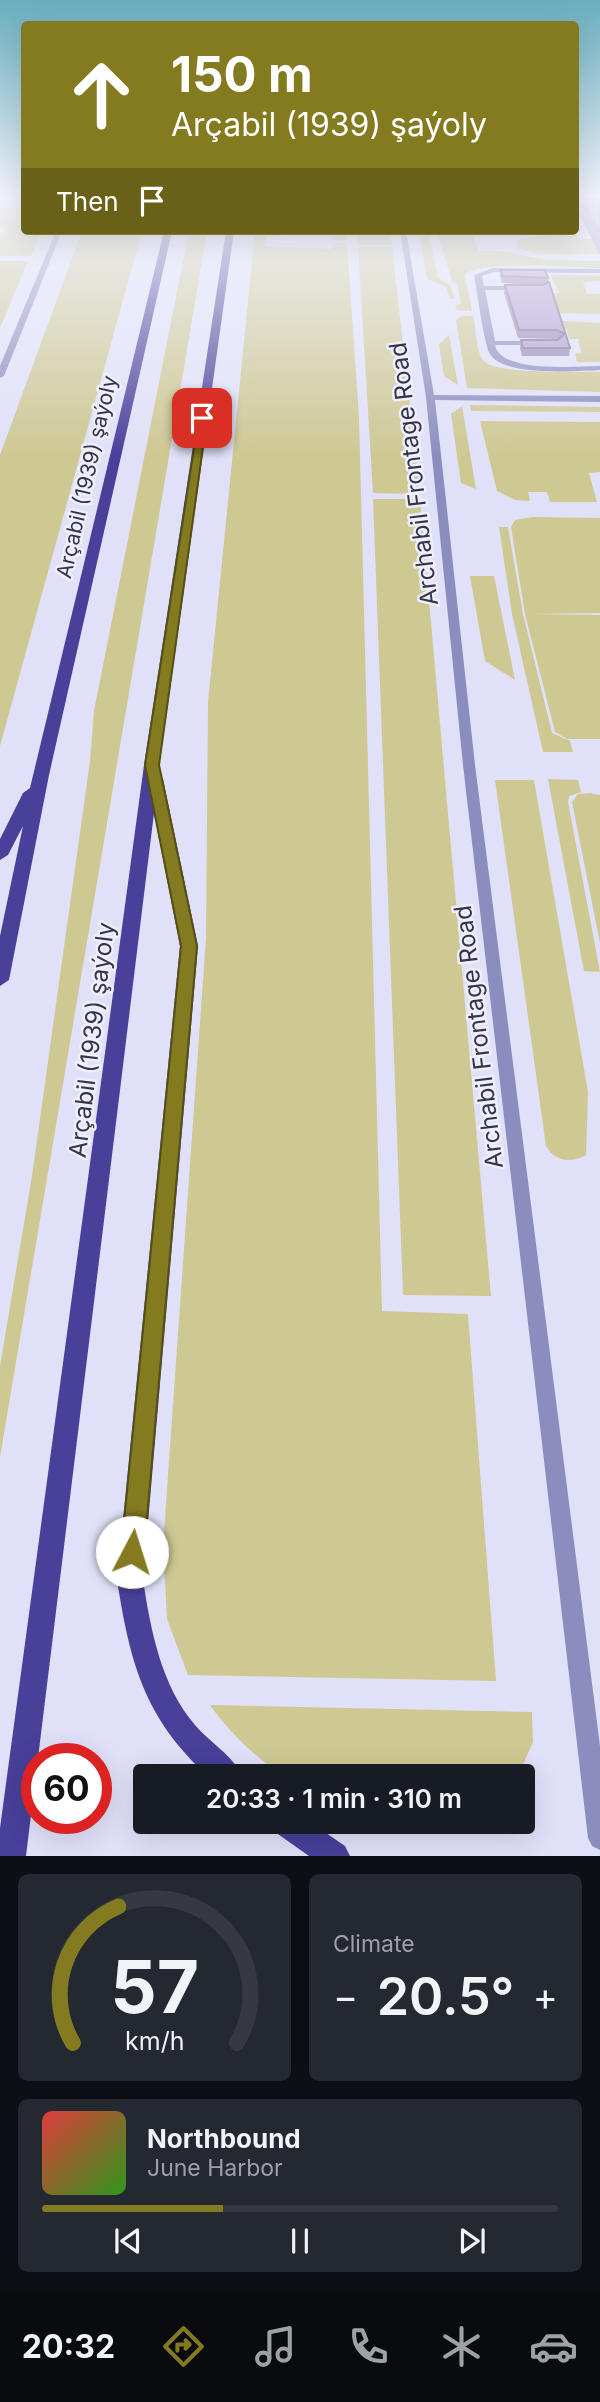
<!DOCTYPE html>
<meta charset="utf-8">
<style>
:root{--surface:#171b24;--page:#242831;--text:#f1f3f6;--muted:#9ea1a6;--line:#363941;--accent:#847a1f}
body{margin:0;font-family:Inter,sans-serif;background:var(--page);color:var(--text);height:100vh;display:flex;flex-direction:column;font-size:26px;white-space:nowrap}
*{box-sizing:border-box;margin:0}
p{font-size:23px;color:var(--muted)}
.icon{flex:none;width:38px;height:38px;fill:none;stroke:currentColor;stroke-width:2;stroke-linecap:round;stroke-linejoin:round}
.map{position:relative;height:1856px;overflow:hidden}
.sheet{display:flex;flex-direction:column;gap:18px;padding:18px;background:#0d0f14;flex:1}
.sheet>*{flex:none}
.guide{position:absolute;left:21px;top:21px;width:558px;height:214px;border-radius:7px;box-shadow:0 7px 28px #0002;background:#847a1f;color:#fff;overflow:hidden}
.speed{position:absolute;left:21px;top:1743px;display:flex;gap:14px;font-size:35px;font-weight:700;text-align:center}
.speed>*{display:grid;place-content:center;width:91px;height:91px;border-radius:50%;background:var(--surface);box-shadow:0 7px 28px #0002;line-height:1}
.speed .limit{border:10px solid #d22;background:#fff;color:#111}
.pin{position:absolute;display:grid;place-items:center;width:60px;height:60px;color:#fff;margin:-30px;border-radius:14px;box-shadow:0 4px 10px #0006}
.me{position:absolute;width:77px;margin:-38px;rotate:5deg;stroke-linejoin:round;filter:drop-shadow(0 0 5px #0008)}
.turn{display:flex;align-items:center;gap:24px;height:147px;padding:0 35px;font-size:32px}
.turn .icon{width:91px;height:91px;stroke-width:2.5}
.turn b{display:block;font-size:49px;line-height:60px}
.then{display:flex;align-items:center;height:66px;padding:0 35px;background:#0003;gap:14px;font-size:26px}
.big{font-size:52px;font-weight:600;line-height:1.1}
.sheet .card{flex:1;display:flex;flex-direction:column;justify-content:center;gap:10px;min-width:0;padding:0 24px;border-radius:10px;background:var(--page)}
.sheet .dial{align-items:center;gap:0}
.dial svg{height:182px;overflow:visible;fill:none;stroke:var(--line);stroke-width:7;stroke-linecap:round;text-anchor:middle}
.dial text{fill:var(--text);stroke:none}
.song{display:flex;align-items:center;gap:21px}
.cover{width:84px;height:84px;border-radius:10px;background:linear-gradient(135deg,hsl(0 70% 55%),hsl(110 70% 35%))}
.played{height:7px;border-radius:4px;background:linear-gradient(90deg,var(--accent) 35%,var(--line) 35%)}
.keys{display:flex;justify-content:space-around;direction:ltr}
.heat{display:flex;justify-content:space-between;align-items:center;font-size:38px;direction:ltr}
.sheet .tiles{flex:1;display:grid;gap:18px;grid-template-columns:1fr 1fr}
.card:last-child{grid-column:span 2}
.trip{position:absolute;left:133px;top:1764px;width:402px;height:70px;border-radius:7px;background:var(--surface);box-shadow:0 7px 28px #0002;font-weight:600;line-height:70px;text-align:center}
.tabs{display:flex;height:112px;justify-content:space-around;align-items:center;background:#090b0e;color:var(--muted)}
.tabs .icon{width:49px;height:49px}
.tabs .on{color:var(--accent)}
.tabs b{font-size:32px;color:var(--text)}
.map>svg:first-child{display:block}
.green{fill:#cec893}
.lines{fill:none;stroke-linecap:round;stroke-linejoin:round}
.lane{fill:#8b8dbf;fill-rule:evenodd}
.street{fill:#8b8dbf;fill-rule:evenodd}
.primary{fill:#484099;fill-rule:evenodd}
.wall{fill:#9a87b5}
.building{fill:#b39dd3;stroke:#7d6e94;stroke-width:2}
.route{fill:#847a1f;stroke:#564f14;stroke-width:2}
.labels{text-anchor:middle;stroke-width:5;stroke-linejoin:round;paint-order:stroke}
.far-street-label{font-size:21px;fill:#34354b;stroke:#efeffb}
.street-label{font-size:24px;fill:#34354b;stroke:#efeffb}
</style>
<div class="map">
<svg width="600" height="1856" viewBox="0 0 600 1856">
<rect width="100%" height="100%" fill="#e0e1f9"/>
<g class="green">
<polygon points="0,208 24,208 24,231 41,231 31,256 0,256 0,234 5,230 0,226"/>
<polygon points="82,231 142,231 0,746 0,455"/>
<polygon points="189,231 207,231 0,1457 0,1366 32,1176 90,761 94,711"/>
<polygon points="255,231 346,231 347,240 332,240 332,234 266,236 264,246 332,249 333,243 347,243 359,417 382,1311 468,1314 496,1681 188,1675 167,1619 163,1546 206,938 208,702"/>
<polygon points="356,231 389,231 392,244 358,244"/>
<polygon points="419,231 429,231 438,278 450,285 455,299 450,299 446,287 427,279"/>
<path d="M437,231H446L454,256L447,231H471L479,251H501L547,260L600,261V268C576,268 477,259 465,275L472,311L457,310L455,306L461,303L457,284L452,281Z"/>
<polygon points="573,231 578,239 592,239 600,254 540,254 517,248 517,241 522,239"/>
<polygon points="358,247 392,247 420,494 373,493"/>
<polygon points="0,261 28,261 0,328"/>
<polygon points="550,275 600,276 600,281 583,282 587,294 600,294 600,314 547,313 549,293 560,293"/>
<path d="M462,316H473C476,328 476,348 482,359C492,376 580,371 600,372V392L467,388L456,320Z"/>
<polygon points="548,320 600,323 600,362 577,362 575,354 581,353 578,339 569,339 567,329 520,328"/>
<polygon points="449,335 458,385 444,376 439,344"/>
<polygon points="470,405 600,407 600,412 471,411"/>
<polygon points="462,406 476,489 461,483 451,414"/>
<polygon points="480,421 600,422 600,472 589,473 597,502 550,502 547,492 528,492 530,501 515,500 497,491"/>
<polygon points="373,499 420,499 491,1296 403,1295"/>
<polygon points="532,517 600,518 600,613 532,614 600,615 600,739 567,739 555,732 525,614 511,527 515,520"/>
<polygon points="499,527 508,527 523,614 552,733 570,741 573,752 543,752 512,614"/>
<polygon points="470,576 494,576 515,680 485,661"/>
<polygon points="548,779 578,780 581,792 569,796 568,802 600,972 584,971"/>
<path d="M495,780H534L588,1092L586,1155C570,1164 555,1161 546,1146Z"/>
<polygon points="590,793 600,795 600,943 572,802 578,794"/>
<path d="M210,1705L532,1712L533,1742L518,1776H283C254,1756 231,1734 210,1705Z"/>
</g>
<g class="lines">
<path class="lane" d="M493,268L600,269V273L494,272L482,276L484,286H524L528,288L524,290H485L495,341H538L542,343L538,345H495C501,374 577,366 600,366V370C576,371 504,377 490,354C484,345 477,290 474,275Z"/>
<g class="street">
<polygon points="56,231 62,231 4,376 0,378 0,366"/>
<polygon points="400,231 406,231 434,395 600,396 600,402 435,400 475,765 600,1746 600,1850 592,1846 588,1838 463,765 426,397"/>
</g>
<g class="primary">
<polygon points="164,231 172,231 49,775 9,980 0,986 0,936 23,826 8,855 0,860 0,839 23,793 30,788"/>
<path d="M226,231H234L158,775L163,779L198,946L143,1580C151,1631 161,1685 195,1725C210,1743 233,1755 242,1776H208C144,1718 130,1662 117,1580L180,946L154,813L26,1856H0V1828L144,765Z"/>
<polygon points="270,1822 310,1822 345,1846 350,1856 309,1856 275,1832"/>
</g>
</g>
<g class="wall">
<polygon points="582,197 600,197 600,255 580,216"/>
<polygon points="501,270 548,278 548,282 570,348 569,356 522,356 520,348 521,340 558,339 518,338 504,293 505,285 533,285 502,283 500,277"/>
</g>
<g class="building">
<polygon points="588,197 600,197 600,233 581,199 588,199"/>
<polygon points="501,270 545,270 548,278 502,276"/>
<polygon points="549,282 570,348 523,348 521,340 558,340 564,334 558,330 519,330 505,285 543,285"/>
</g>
<linearGradient id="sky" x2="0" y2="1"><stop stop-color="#69aebe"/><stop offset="0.43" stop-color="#f1f2fc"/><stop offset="1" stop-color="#f1f2fc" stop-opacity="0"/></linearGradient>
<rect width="600" height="457" fill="url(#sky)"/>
<polygon class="route" points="199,416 207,418 159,765 197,946 144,1552 141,1560 132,1563 124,1560 121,1552 181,946 145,765"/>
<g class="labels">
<g class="far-street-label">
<text transform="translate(87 477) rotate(-77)" y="7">Arçabil (1939) şaýoly</text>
</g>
<g class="street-label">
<text transform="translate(414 474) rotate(-97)" y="8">Archabil Frontage Road</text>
<text transform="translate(479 1037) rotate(-97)" y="8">Archabil Frontage Road</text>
<text transform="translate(92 1040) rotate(-83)" y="8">Arçabil (1939) şaýoly</text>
</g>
</g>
</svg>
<div class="speed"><div class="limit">60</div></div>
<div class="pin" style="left:202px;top:418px;background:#d93025"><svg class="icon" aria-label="arrive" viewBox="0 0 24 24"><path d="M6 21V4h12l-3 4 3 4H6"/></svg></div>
<svg class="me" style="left:132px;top:1552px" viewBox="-20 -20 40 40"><circle r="19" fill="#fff"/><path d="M0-13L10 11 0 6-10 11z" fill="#847a1f"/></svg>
<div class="trip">20:33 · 1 min · 310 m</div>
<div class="guide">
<div class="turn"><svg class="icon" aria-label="ahead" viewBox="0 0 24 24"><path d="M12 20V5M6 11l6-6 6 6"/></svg><div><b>150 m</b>Arçabil (1939) şaýoly</div></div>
<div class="then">Then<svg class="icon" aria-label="arrive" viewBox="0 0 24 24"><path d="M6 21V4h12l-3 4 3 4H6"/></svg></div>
</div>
</div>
<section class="sheet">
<div class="tiles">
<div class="card dial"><svg viewBox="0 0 100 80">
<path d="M14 69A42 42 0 1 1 86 69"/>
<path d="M14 69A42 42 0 0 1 34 9" stroke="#847a1f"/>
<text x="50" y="56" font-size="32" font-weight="700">57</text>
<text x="50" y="72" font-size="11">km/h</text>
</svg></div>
<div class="card"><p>Climate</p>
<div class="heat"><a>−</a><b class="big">20.5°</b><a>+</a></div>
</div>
<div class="card">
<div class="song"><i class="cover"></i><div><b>Northbound</b><p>June Harbor</p></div></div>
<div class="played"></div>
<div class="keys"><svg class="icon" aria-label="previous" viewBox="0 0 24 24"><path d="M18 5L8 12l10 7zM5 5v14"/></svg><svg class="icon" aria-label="pause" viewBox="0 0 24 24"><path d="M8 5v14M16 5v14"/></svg><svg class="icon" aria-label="next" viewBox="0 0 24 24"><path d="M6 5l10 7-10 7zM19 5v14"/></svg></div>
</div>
</div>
</section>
<nav class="tabs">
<b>20:32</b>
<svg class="icon on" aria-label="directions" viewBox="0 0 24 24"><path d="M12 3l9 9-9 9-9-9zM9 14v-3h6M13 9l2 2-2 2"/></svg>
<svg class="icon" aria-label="music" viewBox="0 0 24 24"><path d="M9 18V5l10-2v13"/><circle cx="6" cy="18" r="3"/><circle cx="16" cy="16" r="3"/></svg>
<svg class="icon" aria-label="phone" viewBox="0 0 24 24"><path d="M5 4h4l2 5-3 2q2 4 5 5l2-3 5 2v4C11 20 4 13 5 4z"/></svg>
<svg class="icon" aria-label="climate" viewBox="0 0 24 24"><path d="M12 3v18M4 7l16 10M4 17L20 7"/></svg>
<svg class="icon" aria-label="car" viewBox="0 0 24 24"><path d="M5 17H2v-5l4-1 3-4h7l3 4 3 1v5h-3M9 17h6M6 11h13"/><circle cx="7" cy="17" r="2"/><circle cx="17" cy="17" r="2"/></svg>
</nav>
